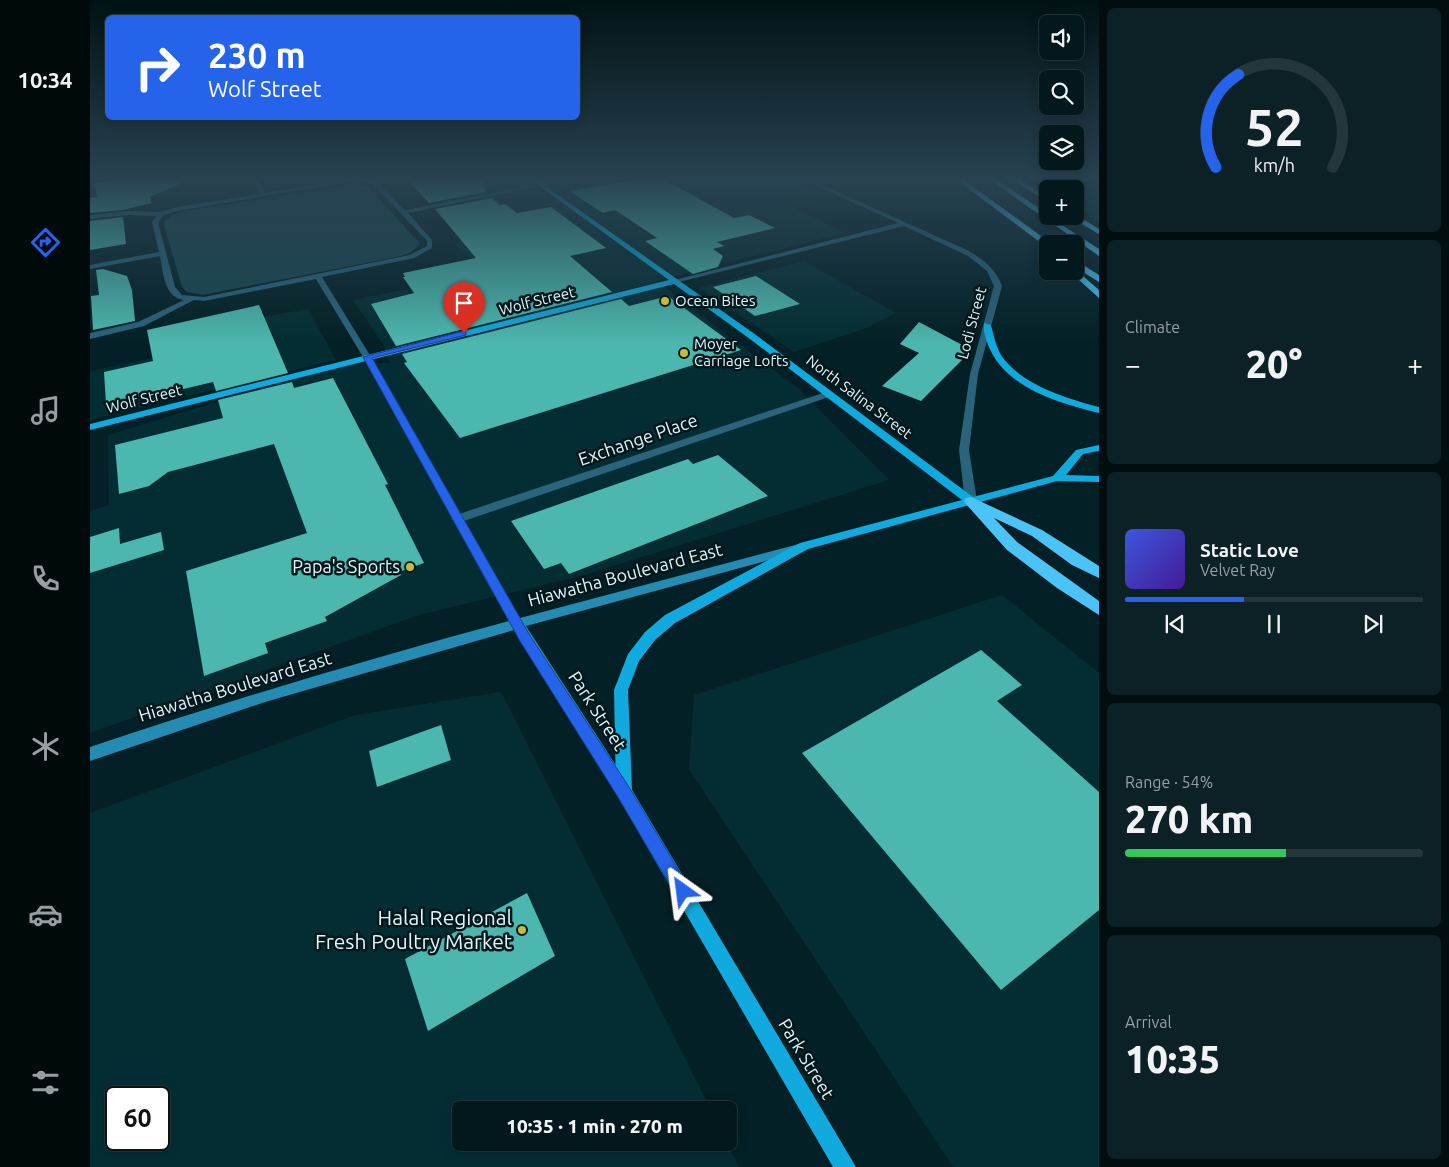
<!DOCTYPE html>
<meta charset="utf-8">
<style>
:root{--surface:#02181c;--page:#0c2125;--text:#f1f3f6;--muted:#96a0a3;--line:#23373b;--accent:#2563eb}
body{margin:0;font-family:Ubuntu,sans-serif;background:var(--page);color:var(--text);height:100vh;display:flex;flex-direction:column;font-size:19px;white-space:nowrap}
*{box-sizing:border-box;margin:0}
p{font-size:16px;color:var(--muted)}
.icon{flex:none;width:28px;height:28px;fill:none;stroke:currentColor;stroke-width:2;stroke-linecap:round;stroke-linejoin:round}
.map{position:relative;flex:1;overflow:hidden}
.sheet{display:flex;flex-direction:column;gap:8px;padding:8px;background:#010d0f;width:350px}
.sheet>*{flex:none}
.hud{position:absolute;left:15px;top:15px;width:475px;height:105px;border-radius:8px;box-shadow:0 2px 12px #0003,0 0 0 1px var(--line);background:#2563eb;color:#fff;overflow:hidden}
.controls{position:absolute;left:949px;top:15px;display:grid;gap:10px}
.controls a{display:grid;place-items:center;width:45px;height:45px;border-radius:8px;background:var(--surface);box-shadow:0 2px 12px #0003,0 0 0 1px var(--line);font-size:25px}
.speed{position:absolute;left:15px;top:1086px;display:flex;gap:10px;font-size:25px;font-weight:700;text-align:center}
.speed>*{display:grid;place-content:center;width:65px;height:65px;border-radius:50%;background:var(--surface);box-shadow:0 2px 12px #0003,0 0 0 1px var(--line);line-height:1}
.speed .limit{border:2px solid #111;border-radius:8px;background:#fff;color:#111}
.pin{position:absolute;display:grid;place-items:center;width:42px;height:42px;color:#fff;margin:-51px -21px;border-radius:50% 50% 50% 0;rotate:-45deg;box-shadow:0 0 5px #0007}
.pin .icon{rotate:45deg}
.me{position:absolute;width:55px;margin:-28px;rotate:329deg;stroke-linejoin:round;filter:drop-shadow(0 0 4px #0008)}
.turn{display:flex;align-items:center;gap:18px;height:105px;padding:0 20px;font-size:22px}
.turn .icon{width:65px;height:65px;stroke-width:2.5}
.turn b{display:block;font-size:35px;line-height:42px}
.big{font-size:38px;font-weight:800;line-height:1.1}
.sheet .card{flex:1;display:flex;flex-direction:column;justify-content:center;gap:8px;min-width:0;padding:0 18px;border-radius:8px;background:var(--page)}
.sheet .dial{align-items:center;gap:0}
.dial svg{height:130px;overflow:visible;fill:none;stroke:var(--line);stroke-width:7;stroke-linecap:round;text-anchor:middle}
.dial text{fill:var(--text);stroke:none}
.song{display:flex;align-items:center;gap:15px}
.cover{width:60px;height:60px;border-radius:8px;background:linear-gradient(135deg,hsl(230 70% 55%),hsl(260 70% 35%))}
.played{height:5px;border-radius:2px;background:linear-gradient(90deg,var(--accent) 40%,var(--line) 40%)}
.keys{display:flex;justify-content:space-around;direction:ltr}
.heat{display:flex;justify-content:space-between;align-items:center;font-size:28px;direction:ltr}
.charge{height:8px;border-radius:4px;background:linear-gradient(90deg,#34c759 54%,var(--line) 0)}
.trip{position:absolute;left:362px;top:1101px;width:285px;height:50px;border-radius:8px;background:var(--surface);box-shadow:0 2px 12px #0003,0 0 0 1px var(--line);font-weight:800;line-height:50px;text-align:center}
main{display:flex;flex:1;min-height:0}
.menu{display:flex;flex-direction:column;width:90px;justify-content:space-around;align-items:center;background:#010a0b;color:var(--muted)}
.menu .icon{width:35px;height:35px}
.menu .selected{color:var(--accent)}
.menu b{font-size:22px;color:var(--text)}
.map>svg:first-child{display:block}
.built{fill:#042d33;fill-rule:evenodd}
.green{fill:#17474f}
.building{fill:#4cb7ae}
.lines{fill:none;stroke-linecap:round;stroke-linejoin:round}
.street{fill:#2a637c;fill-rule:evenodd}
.secondary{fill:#248bb3;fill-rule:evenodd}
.primary{fill:#11aade;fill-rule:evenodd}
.highway{fill:#4cc3f6;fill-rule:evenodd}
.route{fill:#2563eb;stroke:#184099}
.poi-dot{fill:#c9bb3a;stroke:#00171b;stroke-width:2}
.labels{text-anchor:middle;stroke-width:5;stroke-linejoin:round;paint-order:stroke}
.far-street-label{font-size:15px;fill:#e1f6fa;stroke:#00171b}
.far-poi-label{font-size:15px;fill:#e1f6fa;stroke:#00171b;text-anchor:start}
.street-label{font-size:18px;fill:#e1f6fa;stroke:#00171b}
.poi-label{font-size:18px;fill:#e1f6fa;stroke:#00171b;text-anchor:end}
.near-poi-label{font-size:21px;fill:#e1f6fa;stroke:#00171b;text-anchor:end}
</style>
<main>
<nav class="menu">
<b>10:34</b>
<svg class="icon selected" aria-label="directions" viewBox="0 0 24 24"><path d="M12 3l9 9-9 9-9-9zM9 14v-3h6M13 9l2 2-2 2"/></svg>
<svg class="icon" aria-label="music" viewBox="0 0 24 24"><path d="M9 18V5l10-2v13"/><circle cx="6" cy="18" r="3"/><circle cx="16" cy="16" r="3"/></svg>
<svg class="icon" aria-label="phone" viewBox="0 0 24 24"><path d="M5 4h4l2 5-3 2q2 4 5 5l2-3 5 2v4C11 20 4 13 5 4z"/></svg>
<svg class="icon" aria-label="climate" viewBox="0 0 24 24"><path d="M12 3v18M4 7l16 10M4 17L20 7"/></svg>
<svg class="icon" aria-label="car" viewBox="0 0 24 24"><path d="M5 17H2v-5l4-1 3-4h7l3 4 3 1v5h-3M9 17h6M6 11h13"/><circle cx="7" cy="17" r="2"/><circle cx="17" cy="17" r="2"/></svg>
<svg class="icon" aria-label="filters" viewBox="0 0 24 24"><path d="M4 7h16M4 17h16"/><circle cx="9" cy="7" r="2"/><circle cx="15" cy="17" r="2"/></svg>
</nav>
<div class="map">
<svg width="1009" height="1167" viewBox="0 0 1009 1167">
<rect width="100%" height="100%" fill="#022025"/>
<g class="built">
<polygon points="366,180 518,180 547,197 566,192 547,180 703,180 741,198 701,206 755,233 566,281 709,389 799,480 491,576 329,615 0,733 0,511 19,505 18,435 249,365 300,363 294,346 263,300 317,289 330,304 407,285 365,244 424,232"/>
<polygon points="941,180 1009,180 1009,222 985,207 985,189 957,190"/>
<polygon points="714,261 806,313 774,329 704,352 609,288"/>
<polygon points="218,309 246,360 0,420 0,371 175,335 168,318"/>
<polygon points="912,595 1009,673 1009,1167 863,1167 599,769 604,695"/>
<path d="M411,692L621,1110H371V1142L637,1143L649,1167H0V813L265,715ZM26,1098H69V1140H26Z"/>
</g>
<polygon class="green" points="260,185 278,186 330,244 320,253 307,257 113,295 97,292 92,287 73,222 82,215 94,211"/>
<g class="building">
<polygon points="21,180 99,180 60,197 62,203 32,210 0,213 0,198 7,197 4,184"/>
<polygon points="317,180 393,180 396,192 339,203"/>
<polygon points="545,180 575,180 644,218 659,215 685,228 627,242 634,246 623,249 633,256 628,267 603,274 555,241 567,238 525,210 513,213 479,191"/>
<polygon points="402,198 410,205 415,204 427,213 461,207 516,248 480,256 522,292 306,346 281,304 324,293 313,277 315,277 313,273 386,258 345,209"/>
<polygon points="33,217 36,244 0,250 0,221"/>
<polygon points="13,269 37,276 42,290 45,321 3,330 1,296 9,295 6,270"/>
<polygon points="666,276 710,304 665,316 623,287"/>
<polygon points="578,296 651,350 370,438 314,363 317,362 312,354 531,299 539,306"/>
<polygon points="169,305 198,373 126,391 123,382 34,403 34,400 16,404 14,372 63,361 57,330"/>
<polygon points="829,322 876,347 873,359 831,401 792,386 829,353 810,344"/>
<polygon points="243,378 298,484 295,485 334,563 309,572 311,575 235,617 237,621 175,643 178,653 114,676 96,571 217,533 184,444 78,472 59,486 29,494 25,445 133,418 128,400 202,382 204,388"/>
<polygon points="628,455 678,496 479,574 471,563 454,569 421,521 598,459 603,464"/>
<polygon points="29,528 30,544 71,532 74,550 0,573 0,537"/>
<polygon points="891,650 932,685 907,701 1009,792 1009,910 911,990 712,753"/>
<polygon points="351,725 361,760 287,787 279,751"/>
<polygon points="437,893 465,956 338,1031 315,959"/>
</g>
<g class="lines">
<g class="street">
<path d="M163,180H169L175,193L255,180H285L315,210L469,180H479L318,213L342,240V248L324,258L232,277L281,357L280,359L273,357L226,279L114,301L104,300L54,326L0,339V333L48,322L94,300C74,298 73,271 70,256L0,269V265L69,252L62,222L67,216L38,215L0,219V215L38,211L71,212L87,207L170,194ZM265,181L283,184L337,241V246L320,255L114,297L92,295L85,287L68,222L74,215L88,211Z"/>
<path d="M714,180H721L877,250C893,259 905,268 912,286L888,374L879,450L887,501L885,504H877L875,501L869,450L880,374L904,286L897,271L878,256L814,226L585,283L581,281L808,223Z"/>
<polygon points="739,391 742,392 742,396 371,522 367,523 361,519 363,516"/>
</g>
<path class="secondary" d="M274,355L281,357L430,618L709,544L713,545L715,548L709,552L436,626L540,787L542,792L540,797L534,800L528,797L424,630L175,702L0,761V747C138,701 278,659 419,621L273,357Z"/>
<g class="primary">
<polygon points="441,180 447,180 666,335 883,497 963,476 986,450 1009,445 1009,451 993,454 976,475 1009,476 1009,482 967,481 718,549 585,623 565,640 549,661 538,690 542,790 766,1167 743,1167 528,797 526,792 524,690 538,654 555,632 575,615 710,543 872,500 660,339 584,284 0,430 0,424 579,280"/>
<path d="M894,323L901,325C904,336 906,348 913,358C935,386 976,398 1009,407V413C968,403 912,387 897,342C895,336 893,329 894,323Z"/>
</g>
<g class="highway">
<polygon points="867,180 874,180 962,244 955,246"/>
<polygon points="900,180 907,180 958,214 958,216 1009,249 1009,256"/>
<polygon points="923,180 930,180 958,197 958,202"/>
<polygon points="985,214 1009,229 1009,234 981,218"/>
<polygon points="985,260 1009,275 1009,282 985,267"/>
<polygon points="985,269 1009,290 1009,298 979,271 985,271"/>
<polygon points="881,497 952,530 1009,566 1009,578 982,565 942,536 904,518 927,542 1009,601 1009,615 967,588 917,550 876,504 874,501 876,498"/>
</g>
</g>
<linearGradient id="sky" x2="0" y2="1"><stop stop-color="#011214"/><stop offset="0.52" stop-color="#284251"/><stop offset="1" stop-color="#284251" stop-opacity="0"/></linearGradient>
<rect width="1009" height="343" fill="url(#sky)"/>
<polygon class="route" points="374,331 376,332 376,335 282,358 439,634 539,787 598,886 601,891 598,897 593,899 587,897 528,797 430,641 273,357"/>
<g class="poi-dot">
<circle cx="575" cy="301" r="5"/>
<circle cx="594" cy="353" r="5"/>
<circle cx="320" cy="567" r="5"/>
<circle cx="432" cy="930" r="5"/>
</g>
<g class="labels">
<g class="far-street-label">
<text transform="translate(447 301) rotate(-14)" y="5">Wolf Street</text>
<text transform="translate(882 323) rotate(-75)" y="5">Lodi Street</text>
<text transform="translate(769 397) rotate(37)" y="5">North Salina Street</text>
<text transform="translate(54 399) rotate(-14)" y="5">Wolf Street</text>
</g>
<g class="far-poi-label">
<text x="585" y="306">Ocean Bites</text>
<text x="604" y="349">Moyer<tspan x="604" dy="17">Carriage Lofts</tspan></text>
</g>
<g class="street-label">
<text transform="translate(548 440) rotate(-19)" y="6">Exchange Place</text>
<text transform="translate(535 575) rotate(-15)" y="6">Hiawatha Boulevard East</text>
<text transform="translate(145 687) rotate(-17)" y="6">Hiawatha Boulevard East</text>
<text transform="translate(507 711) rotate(57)" y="6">Park Street</text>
<text transform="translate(716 1059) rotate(59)" y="6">Park Street</text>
</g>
<g class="poi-label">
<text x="310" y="573">Papa's Sports</text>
</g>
<g class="near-poi-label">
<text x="422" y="925">Halal Regional<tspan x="422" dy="24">Fresh Poultry Market</tspan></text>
</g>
</g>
</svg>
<div class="controls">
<a><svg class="icon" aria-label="sound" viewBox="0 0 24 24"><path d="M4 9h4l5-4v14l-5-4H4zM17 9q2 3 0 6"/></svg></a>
<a><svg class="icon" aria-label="search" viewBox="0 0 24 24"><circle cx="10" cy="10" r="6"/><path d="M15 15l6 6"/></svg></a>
<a><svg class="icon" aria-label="layers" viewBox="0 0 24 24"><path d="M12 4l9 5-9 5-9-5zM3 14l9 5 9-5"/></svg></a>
<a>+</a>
<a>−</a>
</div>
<div class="speed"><div class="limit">60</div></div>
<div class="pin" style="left:374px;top:333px;background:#d93025"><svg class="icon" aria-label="arrive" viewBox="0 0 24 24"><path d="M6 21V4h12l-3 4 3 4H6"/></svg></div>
<svg class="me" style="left:593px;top:891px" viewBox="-20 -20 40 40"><path d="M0-17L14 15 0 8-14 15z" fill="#2563eb" stroke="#fff" stroke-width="4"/></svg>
<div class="trip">10:35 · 1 min · 270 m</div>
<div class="hud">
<div class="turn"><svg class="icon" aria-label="right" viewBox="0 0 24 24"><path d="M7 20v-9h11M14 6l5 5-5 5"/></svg><div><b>230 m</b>Wolf Street</div></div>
</div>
</div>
<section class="sheet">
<div class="card dial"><svg viewBox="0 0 100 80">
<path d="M14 69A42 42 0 1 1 86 69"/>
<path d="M14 69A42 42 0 0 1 28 12" stroke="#2563eb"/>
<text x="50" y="56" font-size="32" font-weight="700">52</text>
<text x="50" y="72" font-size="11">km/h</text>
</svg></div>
<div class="card"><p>Climate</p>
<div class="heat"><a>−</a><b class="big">20°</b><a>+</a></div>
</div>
<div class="card">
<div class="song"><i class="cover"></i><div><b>Static Love</b><p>Velvet Ray</p></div></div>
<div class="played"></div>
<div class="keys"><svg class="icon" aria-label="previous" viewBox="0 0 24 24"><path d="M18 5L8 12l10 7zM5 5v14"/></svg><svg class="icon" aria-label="pause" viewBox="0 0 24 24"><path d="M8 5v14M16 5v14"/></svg><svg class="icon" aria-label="next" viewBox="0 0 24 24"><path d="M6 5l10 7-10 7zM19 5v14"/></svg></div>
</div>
<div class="card"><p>Range · 54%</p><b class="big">270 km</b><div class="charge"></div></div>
<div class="card"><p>Arrival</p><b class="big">10:35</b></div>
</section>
</main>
